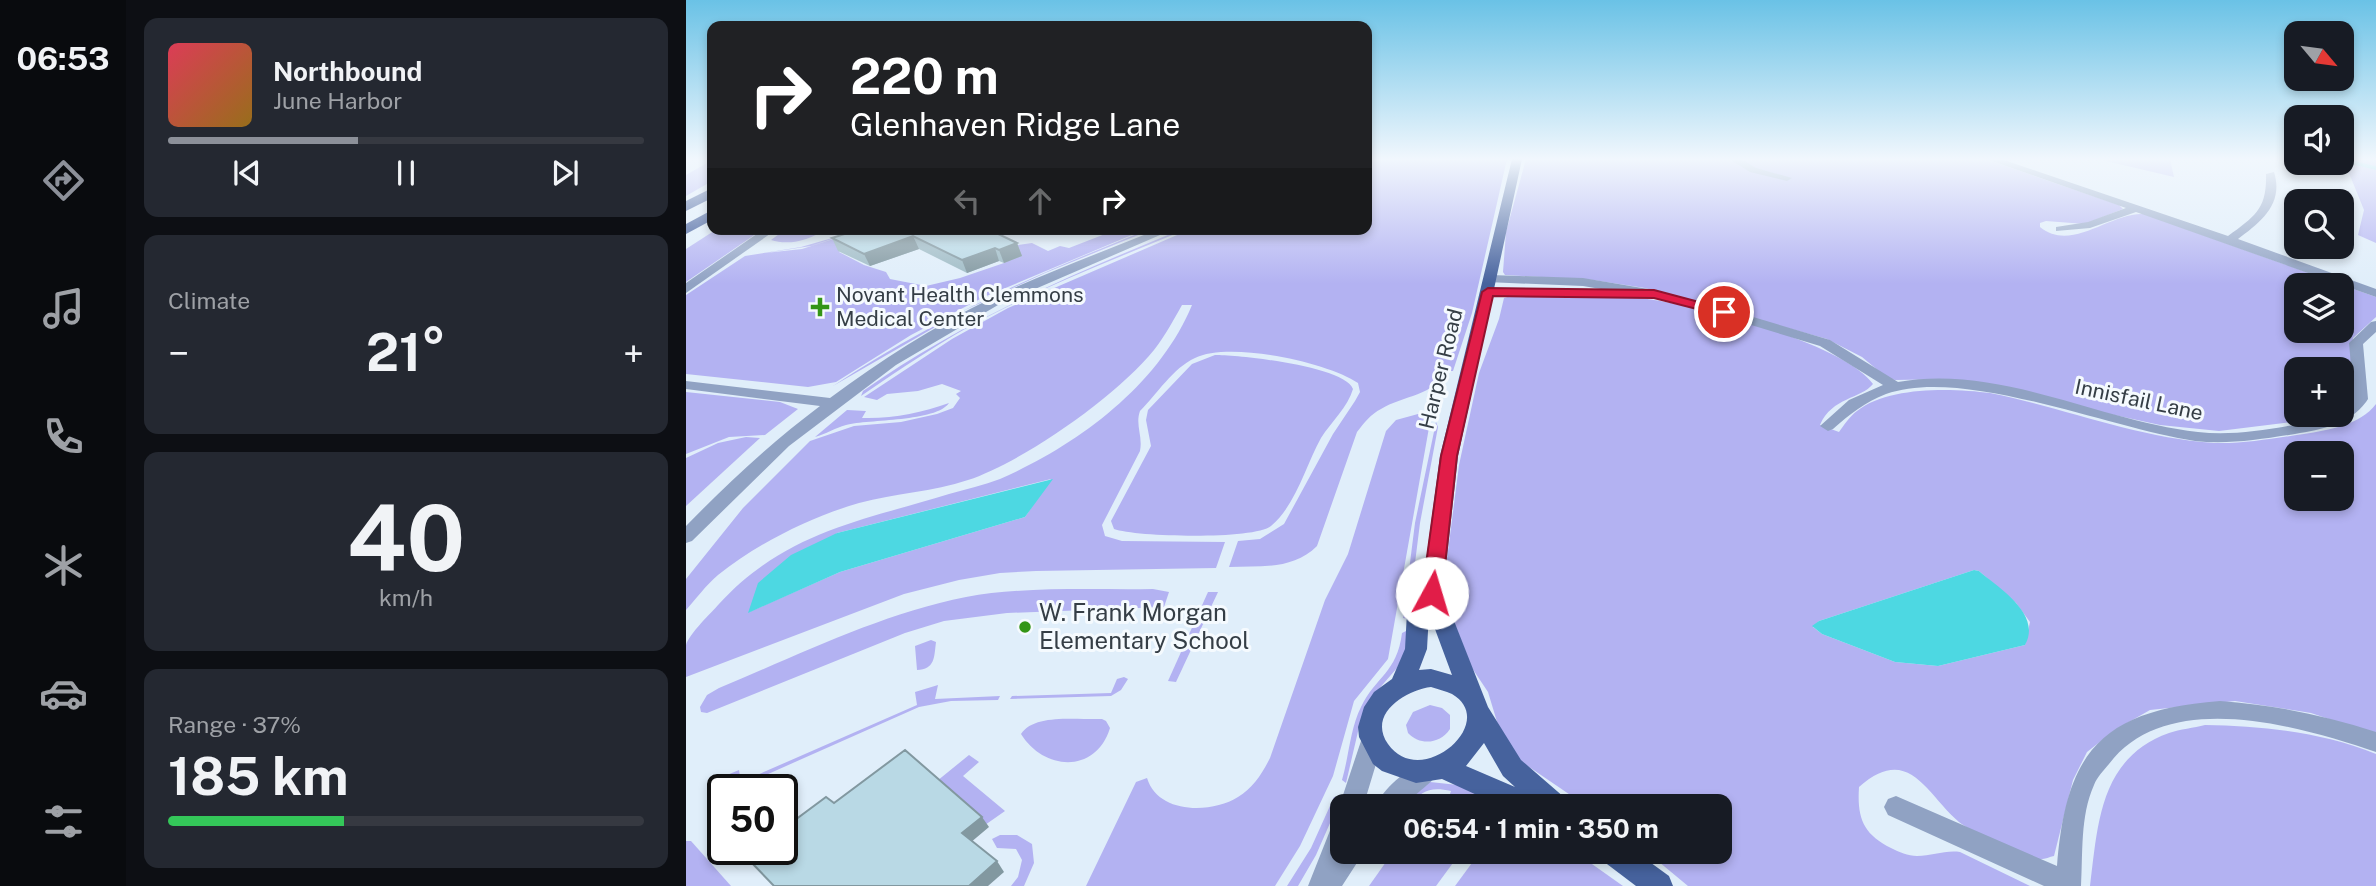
<!DOCTYPE html>
<meta charset="utf-8">
<style>
:root{--surface:#171b24;--page:#242831;--text:#f1f3f6;--muted:#9ea1a6;--line:#363941;--accent:#8c9099}
body{margin:0;font-family:"Public Sans",sans-serif;background:var(--page);color:var(--text);height:100vh;display:flex;flex-direction:column;font-size:26px;white-space:nowrap}
*{box-sizing:border-box;margin:0}
p{font-size:23px;color:var(--muted)}
.icon{flex:none;width:38px;height:38px;fill:none;stroke:currentColor;stroke-width:2;stroke-linecap:round;stroke-linejoin:round}
.map{position:relative;flex:1;overflow:hidden}
.drawer{display:flex;flex-direction:column;gap:18px;padding:18px;background:#0d0f14;width:560px}
.drawer>*{flex:none}
.banner{position:absolute;left:21px;top:21px;width:665px;height:214px;border-radius:14px;box-shadow:0 4px 10px #0003;background:#202124;color:#fff;overflow:hidden}
.needle{width:46px;rotate:119deg}
.tools{position:absolute;left:1598px;top:21px;display:grid;gap:14px}
.tools a{display:grid;place-items:center;width:70px;height:70px;border-radius:14px;background:var(--surface);box-shadow:0 4px 10px #0003;font-size:35px}
.speed{position:absolute;left:21px;top:774px;display:flex;gap:14px;font-size:35px;font-weight:700;text-align:center}
.speed>*{display:grid;place-content:center;width:91px;height:91px;border-radius:50%;background:var(--surface);box-shadow:0 4px 10px #0003;line-height:1}
.speed .limit{border:4px solid #111;border-radius:10px;background:#fff;color:#111}
.pin{position:absolute;display:grid;place-items:center;width:60px;height:60px;color:#fff;margin:-30px;border:4px solid #fff;border-radius:50%;box-shadow:0 2px 7px #0007}
.me{position:absolute;width:77px;margin:-38px;rotate:6deg;stroke-linejoin:round;filter:drop-shadow(0 0 5px #0008)}
.turn{display:flex;align-items:center;gap:24px;height:147px;padding:0 28px;font-size:32px}
.turn .icon{width:91px;height:91px;stroke-width:2.5}
.turn b{display:block;font-size:49px;line-height:60px}
.lanes{display:flex;align-items:center;height:66px;padding:0 28px;background:#0003;justify-content:center;gap:35px;direction:ltr}
.lanes .off{opacity:.35}
.big{font-size:52px;font-weight:700;line-height:1.1}
.drawer .widget{flex:1;display:flex;flex-direction:column;justify-content:center;gap:10px;min-width:0;padding:0 24px;border-radius:14px;background:var(--page)}
.drawer .dial{align-items:center;gap:0}
.dial b{font-size:91px;line-height:1}
.song{display:flex;align-items:center;gap:21px}
.cover{width:84px;height:84px;border-radius:10px;background:linear-gradient(135deg,hsl(350 70% 55%),hsl(40 70% 35%))}
.played{height:7px;border-radius:4px;background:linear-gradient(90deg,var(--accent) 40%,var(--line) 40%)}
.keys{display:flex;justify-content:space-around;direction:ltr}
.heat{display:flex;justify-content:space-between;align-items:center;font-size:38px;direction:ltr}
.charge{height:10px;border-radius:5px;background:linear-gradient(90deg,#34c759 37%,var(--line) 0)}
.trip{position:absolute;left:644px;top:794px;width:402px;height:70px;border-radius:14px;background:var(--surface);box-shadow:0 4px 10px #0003;font-weight:700;line-height:70px;text-align:center}
main{display:flex;flex:1;min-height:0}
.menu{display:flex;flex-direction:column;width:126px;justify-content:space-around;align-items:center;background:#090b0e;color:var(--muted)}
.menu .icon{width:49px;height:49px}
.menu .active{color:var(--accent)}
.menu b{font-size:32px;color:var(--text)}
.map>svg:first-child{display:block}
.green{fill:#b3b2f2;fill-rule:evenodd}
.water{fill:#4dd8e2}
.lines{fill:none;stroke-linecap:round;stroke-linejoin:round}
.stream{stroke:#4dd8e2;stroke-width:3.5}
.minor{fill:#90a2c3;fill-rule:evenodd}
.major{fill:#46629d;fill-rule:evenodd}
.highway{fill:#2c4a8e;fill-rule:evenodd}
.wall{fill:#9fbbc5}
.shaded-wall{fill:#8298a0}
.building{fill:#b9d9e5;stroke:#8298a0;stroke-width:2}
.route{fill:#e11d48;stroke:#92132f;stroke-width:2}
.poi-dot{fill:#339516;stroke:#f5fafe;stroke-width:2.5}
.labels{text-anchor:middle;stroke-width:6;stroke-linejoin:round;paint-order:stroke}
.poi-label{font-size:21px;fill:#353e46;stroke:#f5fafe;text-anchor:start}
.street-label{font-size:21px;fill:#353e46;stroke:#f5fafe}
.near-poi-label{font-size:24px;fill:#353e46;stroke:#f5fafe;text-anchor:start}
</style>
<main>
<nav class="menu">
<b>06:53</b>
<svg class="icon active" aria-label="directions" viewBox="0 0 24 24"><path d="M12 3l9 9-9 9-9-9zM9 14v-3h6M13 9l2 2-2 2"/></svg>
<svg class="icon" aria-label="music" viewBox="0 0 24 24"><path d="M9 18V5l10-2v13"/><circle cx="6" cy="18" r="3"/><circle cx="16" cy="16" r="3"/></svg>
<svg class="icon" aria-label="phone" viewBox="0 0 24 24"><path d="M5 4h4l2 5-3 2q2 4 5 5l2-3 5 2v4C11 20 4 13 5 4z"/></svg>
<svg class="icon" aria-label="climate" viewBox="0 0 24 24"><path d="M12 3v18M4 7l16 10M4 17L20 7"/></svg>
<svg class="icon" aria-label="car" viewBox="0 0 24 24"><path d="M5 17H2v-5l4-1 3-4h7l3 4 3 1v5h-3M9 17h6M6 11h13"/><circle cx="7" cy="17" r="2"/><circle cx="17" cy="17" r="2"/></svg>
<svg class="icon" aria-label="filters" viewBox="0 0 24 24"><path d="M4 7h16M4 17h16"/><circle cx="9" cy="7" r="2"/><circle cx="15" cy="17" r="2"/></svg>
</nav>
<section class="drawer">
<div class="widget">
<div class="song"><i class="cover"></i><div><b>Northbound</b><p>June Harbor</p></div></div>
<div class="played"></div>
<div class="keys"><svg class="icon" aria-label="previous" viewBox="0 0 24 24"><path d="M18 5L8 12l10 7zM5 5v14"/></svg><svg class="icon" aria-label="pause" viewBox="0 0 24 24"><path d="M8 5v14M16 5v14"/></svg><svg class="icon" aria-label="next" viewBox="0 0 24 24"><path d="M6 5l10 7-10 7zM19 5v14"/></svg></div>
</div>
<div class="widget"><p>Climate</p>
<div class="heat"><a>−</a><b class="big">21°</b><a>+</a></div>
</div>
<div class="widget dial"><b>40</b><p>km/h</p></div>
<div class="widget"><p>Range · 37%</p><b class="big">185 km</b><div class="charge"></div></div>
</section>
<div class="map">
<svg width="1690" height="886" viewBox="0 0 1690 886">
<rect width="100%" height="100%" fill="#e0eefa"/>
<g class="green">
<path d="M681,159H821L786,313L767,371H760C750,395 716,396 695,409C685,414 678,423 671,432L631,546C607,570 574,566 543,567L552,541L574,539L598,524L647,434L669,401L674,392L672,383C641,362 543,341 509,358C487,368 471,394 454,411C449,425 457,436 454,451L416,525L419,536L436,541L539,542L530,568L350,571L314,573L273,580L218,594L0,677C0,668 0,654 0,645C3,634 25,613 33,604C99,532 175,521 263,494C280,489 298,485 314,479C392,445 473,385 506,305H496C487,321 479,336 468,350C431,396 337,462 282,480C247,492 209,493 173,503C125,517 72,543 32,575C20,585 10,599 0,610V579L57,508L124,441L168,426L215,422L251,414L267,408L274,398L270,394L275,391L256,384L232,391L201,394L191,400L178,397L266,339L322,308L505,229H681ZM365,479L339,517L154,572L63,612L151,533Z"/>
<path d="M840,159H1299L1433,205L1437,209L1399,224L1360,221L1354,223V227C1386,253 1424,212 1458,214L1690,297V317L1667,338C1665,356 1671,394 1656,405V369H1610V415H1637L1613,421L1533,431L1474,425L1263,379L1209,380L1200,377L1176,357L1141,339L959,288L907,280L819,275L817,272L820,232ZM1610,285H1656V331H1610Z"/>
<polygon points="1415,159 1484,159 1488,177 1420,161"/>
<polygon points="1656,159 1690,159 1690,243 1672,235 1678,210 1663,173 1641,163 1656,163"/>
<polygon points="26,160 26,181 0,196 0,175"/>
<polygon points="31,229 77,229 0,282 0,249"/>
<path d="M100,229H140C124,240 103,246 85,240Z"/>
<polygon points="432,229 460,229 298,297 225,335 150,382 122,387 0,374 0,295 59,256 115,247 167,232 125,246 79,253 116,249 172,231 153,252 178,265 200,272 204,279 240,286 274,278 318,263 332,245 346,243 362,251 374,246 383,248"/>
<path d="M463,229H467L359,273L277,311L147,386C248,319 351,274 463,229Z"/>
<path d="M496,229H501C434,257 366,283 301,317C257,340 216,368 175,396L177,391C276,321 385,275 496,229Z"/>
<path d="M825,296C867,295 912,294 954,298C1006,304 1157,342 1187,384C1175,399 1146,397 1134,425L1153,432C1158,425 1164,416 1171,411C1202,386 1267,388 1304,393C1379,408 1451,438 1528,443C1558,444 1589,438 1618,434C1643,430 1674,425 1690,404V735L1625,713L1549,701L1464,710L1429,730L1401,752L1387,780L1368,856C1363,857 1358,860 1352,859C1339,857 1284,831 1273,822C1240,794 1223,743 1173,787C1171,818 1177,834 1205,848C1213,852 1222,856 1231,856C1246,856 1259,850 1274,852L1344,886H1002L961,852H1034V807H902L827,756L815,735L802,692L786,668L766,617L761,559L773,465L793,373L813,319L818,298ZM1610,453H1656V499H1610ZM1288,570L1293,571L1330,603L1344,622L1339,645L1252,666L1209,662L1136,634L1127,627L1133,621Z"/>
<path d="M529,355C554,355 658,366 667,389C662,407 645,422 635,438C620,465 610,505 585,526C568,540 450,537 428,529L425,521L465,446L460,420L462,410L506,364Z"/>
<polygon points="0,392 94,402 112,409 79,435 43,437 0,454"/>
<path d="M263,403C250,422 183,419 160,425C149,428 140,434 129,437L161,410L180,411L176,418C206,419 235,413 263,403Z"/>
<path d="M732,414L744,417V422L702,659L668,701L647,776L614,846L589,886H400L450,782L461,778C472,814 525,814 552,797C567,788 576,774 584,758L639,600L662,554L700,431L710,420Z"/>
<polygon points="750,422 752,427 734,523 722,619 717,618 729,523"/>
<polygon points="60,437 74,438 0,506 0,458 32,443"/>
<path d="M467,589L483,592L478,607L321,613L258,621L219,633L21,713L15,712L14,707L21,695L33,688C113,655 194,614 280,597C337,586 408,590 467,589Z"/>
<polygon points="522,592 532,592 490,682 482,681"/>
<path d="M722,630L719,651L711,668L685,698L674,723L660,783L656,780C663,756 664,729 675,707C690,676 711,673 716,633Z"/>
<path d="M245,640L250,642C248,658 249,669 231,670L229,646Z"/>
<polygon points="438,677 442,679 435,690 425,696 324,699 326,696 425,693 431,679"/>
<polygon points="252,685 249,699 314,696 312,700 265,701 233,707 55,786 41,789 41,775 53,770 55,782 231,705 229,692"/>
<path d="M744,705L756,708L764,715V729C754,744 734,746 722,733L720,725L727,712Z"/>
<path d="M416,719L420,721L424,728C410,774 358,771 335,734C348,713 393,720 416,719Z"/>
<path d="M1519,725C1577,726 1636,732 1690,754V886H1404C1412,825 1413,758 1483,733C1494,729 1508,728 1519,725Z"/>
<polygon points="283,755 293,762 277,776 319,811 299,825 251,781"/>
<path d="M744,782L772,785L814,800L809,807H730C739,793 747,794 763,797L765,791C746,787 735,789 724,807H714Z"/>
<polygon points="648,797 655,798 630,855 612,886 601,886 625,848"/>
<polygon points="314,835 331,835 346,844 348,863 338,886 325,886 332,877 336,860 330,849 311,848 306,839"/>
<polygon points="0,841 5,841 45,886 0,886"/>
<polygon points="707,852 775,852 750,886 683,886"/>
<polygon points="794,852 889,852 937,886 769,886"/>
</g>
<g class="water">
<polygon points="367,479 339,517 154,572 62,613 72,583 105,555 151,533"/>
<path d="M1288,570L1293,571C1314,589 1356,614 1339,645L1252,666L1209,662L1136,634L1126,626L1133,621Z"/>
</g>
<g class="lines">
<polyline class="stream" points="1656,160 1690,168"/>
<g class="minor">
<polygon points="1043,159 1055,159 1070,168 1106,178 1101,181 1064,172"/>
<path d="M1300,159H1315L1542,236C1569,216 1581,209 1580,174L1588,172C1598,204 1575,222 1552,239L1690,289V297L1450,212L1404,228L1370,231V227L1402,222L1440,208Z"/>
<polygon points="78,229 91,229 0,293 0,283"/>
<path d="M473,229H488L312,305L210,365L103,446L6,541L0,543V526C42,483 86,442 134,406L0,389V381L144,398C194,361 248,326 304,299C359,273 416,252 473,229Z"/>
<path d="M805,275L897,278L968,290L1027,305L1144,340L1212,382C1314,364 1413,421 1512,432C1548,436 1584,429 1619,423C1631,420 1643,415 1656,415V410L1668,399L1663,343L1685,322L1690,321V332L1677,344L1682,399L1680,402C1663,425 1636,429 1609,434C1576,439 1542,445 1509,441C1425,429 1277,366 1200,394C1179,402 1164,414 1147,429L1142,431L1134,426L1163,400L1197,385L1134,346L1019,311L968,298L897,286L801,282V276Z"/>
<polygon points="802,288 920,290 926,294 920,298 798,295 796,292"/>
<path d="M1534,701C1588,705 1638,715 1690,732V752C1614,726 1481,687 1423,764C1418,770 1411,777 1408,785C1394,816 1397,854 1395,886H1358L1202,815L1198,807L1202,799L1210,796L1371,866C1380,751 1416,710 1534,701Z"/>
<polygon points="686,731 694,734 697,741 677,807 656,807 656,814 653,807 675,741 678,734"/>
<path d="M743,760L751,763L755,770C749,781 727,795 717,807H689C699,786 722,768 743,760Z"/>
<polygon points="656,820 656,852 678,852 656,886 622,886 647,823"/>
</g>
<g class="major">
<path d="M826,159H836L772,456L757,593L802,707L835,760L879,798L883,807H817L756,779L730,783L696,771L687,764L673,737L672,727L678,707L688,692L706,679L719,649L721,612L736,591L754,456ZM743,613L766,675L745,669L733,670L741,649ZM745,687C751,689 760,691 766,694C814,722 735,791 702,744C681,714 720,690 745,687ZM798,743L817,776L829,787L780,766Z"/>
<polygon points="913,852 950,852 983,876 987,886 950,886 917,861"/>
</g>
<g class="highway">
<polygon points="26,188 26,198 0,211 0,201"/>
<polygon points="26,210 26,220 0,234 0,224"/>
</g>
</g>
<polygon class="wall" points="174,229 331,243 336,256 318,263 313,261 281,273 233,249 184,266 152,251 146,238"/>
<g class="shaded-wall">
<polygon points="227,236 233,249 184,266 178,254"/>
<polygon points="331,243 336,256 318,263 313,250"/>
<polygon points="309,248 313,261 281,273 276,260"/>
<polygon points="296,817 303,827 284,843 276,833"/>
<polygon points="311,861 318,872 302,886 283,886"/>
</g>
<g class="building">
<polygon points="174,229 302,229 331,243 313,250 309,248 276,260 227,236 178,254 146,238"/>
<polygon points="219,750 296,817 276,833 311,861 283,886 88,886 65,862 82,849 96,849 96,838 105,831 101,826 140,797 148,803"/>
</g>
<linearGradient id="sky" x2="0" y2="1"><stop stop-color="#6ac2e6"/><stop offset="0.56" stop-color="#f1f7fd"/><stop offset="1" stop-color="#f1f7fd" stop-opacity="0"/></linearGradient>
<rect width="1690" height="284" fill="url(#sky)"/>
<polygon class="route" points="802,288 968,290 1043,310 1045,312 1038,316 968,298 807,296 771,456 756,593 753,598 739,598 736,593 755,456 796,292"/>
<g class="poi-dot">
<path d="M130.5 296.5h7v7h7v7h-7v7h-7v-7h-7v-7h7z"/>
<circle cx="339" cy="627" r="7"/>
</g>
<g class="labels">
<g class="poi-label">
<text x="150" y="302">Novant Health Clemmons<tspan x="150" dy="24">Medical Center</tspan></text>
</g>
<g class="street-label">
<text transform="translate(755 369) rotate(-76)" y="7">Harper Road</text>
<text transform="translate(1453 400) rotate(12)" y="7">Innisfail Lane</text>
</g>
<g class="near-poi-label">
<text x="353" y="621">W. Frank Morgan<tspan x="353" dy="28">Elementary School</tspan></text>
</g>
</g>
</svg>
<div class="tools">
<a><svg class="needle" viewBox="-14 -14 28 28"><path d="M0-13l5 13h-10z" fill="#e53935"/><path d="M0 13l5-13h-10z" fill="#9ea1a6"/></svg></a>
<a><svg class="icon" aria-label="sound" viewBox="0 0 24 24"><path d="M4 9h4l5-4v14l-5-4H4zM17 9q2 3 0 6"/></svg></a>
<a><svg class="icon" aria-label="search" viewBox="0 0 24 24"><circle cx="10" cy="10" r="6"/><path d="M15 15l6 6"/></svg></a>
<a><svg class="icon" aria-label="layers" viewBox="0 0 24 24"><path d="M12 4l9 5-9 5-9-5zM3 14l9 5 9-5"/></svg></a>
<a>+</a>
<a>−</a>
</div>
<div class="speed"><div class="limit">50</div></div>
<div class="pin" style="left:1038px;top:312px;background:#d93025"><svg class="icon" aria-label="arrive" viewBox="0 0 24 24"><path d="M6 21V4h12l-3 4 3 4H6"/></svg></div>
<svg class="me" style="left:746px;top:593px" viewBox="-20 -20 40 40"><circle r="19" fill="#fff"/><path d="M0-13L10 11 0 6-10 11z" fill="#e11d48"/></svg>
<div class="trip">06:54 · 1 min · 350 m</div>
<div class="banner">
<div class="turn"><svg class="icon" aria-label="right" viewBox="0 0 24 24"><path d="M7 20v-9h11M14 6l5 5-5 5"/></svg><div><b>220 m</b>Glenhaven Ridge Lane</div></div>
<div class="lanes"><svg class="icon off" aria-label="left" viewBox="0 0 24 24"><path d="M17 20v-9H6M10 6l-5 5 5 5"/></svg><svg class="icon off" aria-label="ahead" viewBox="0 0 24 24"><path d="M12 20V5M6 11l6-6 6 6"/></svg><svg class="icon" aria-label="right" viewBox="0 0 24 24"><path d="M7 20v-9h11M14 6l5 5-5 5"/></svg></div>
</div>
</div>
</main>
